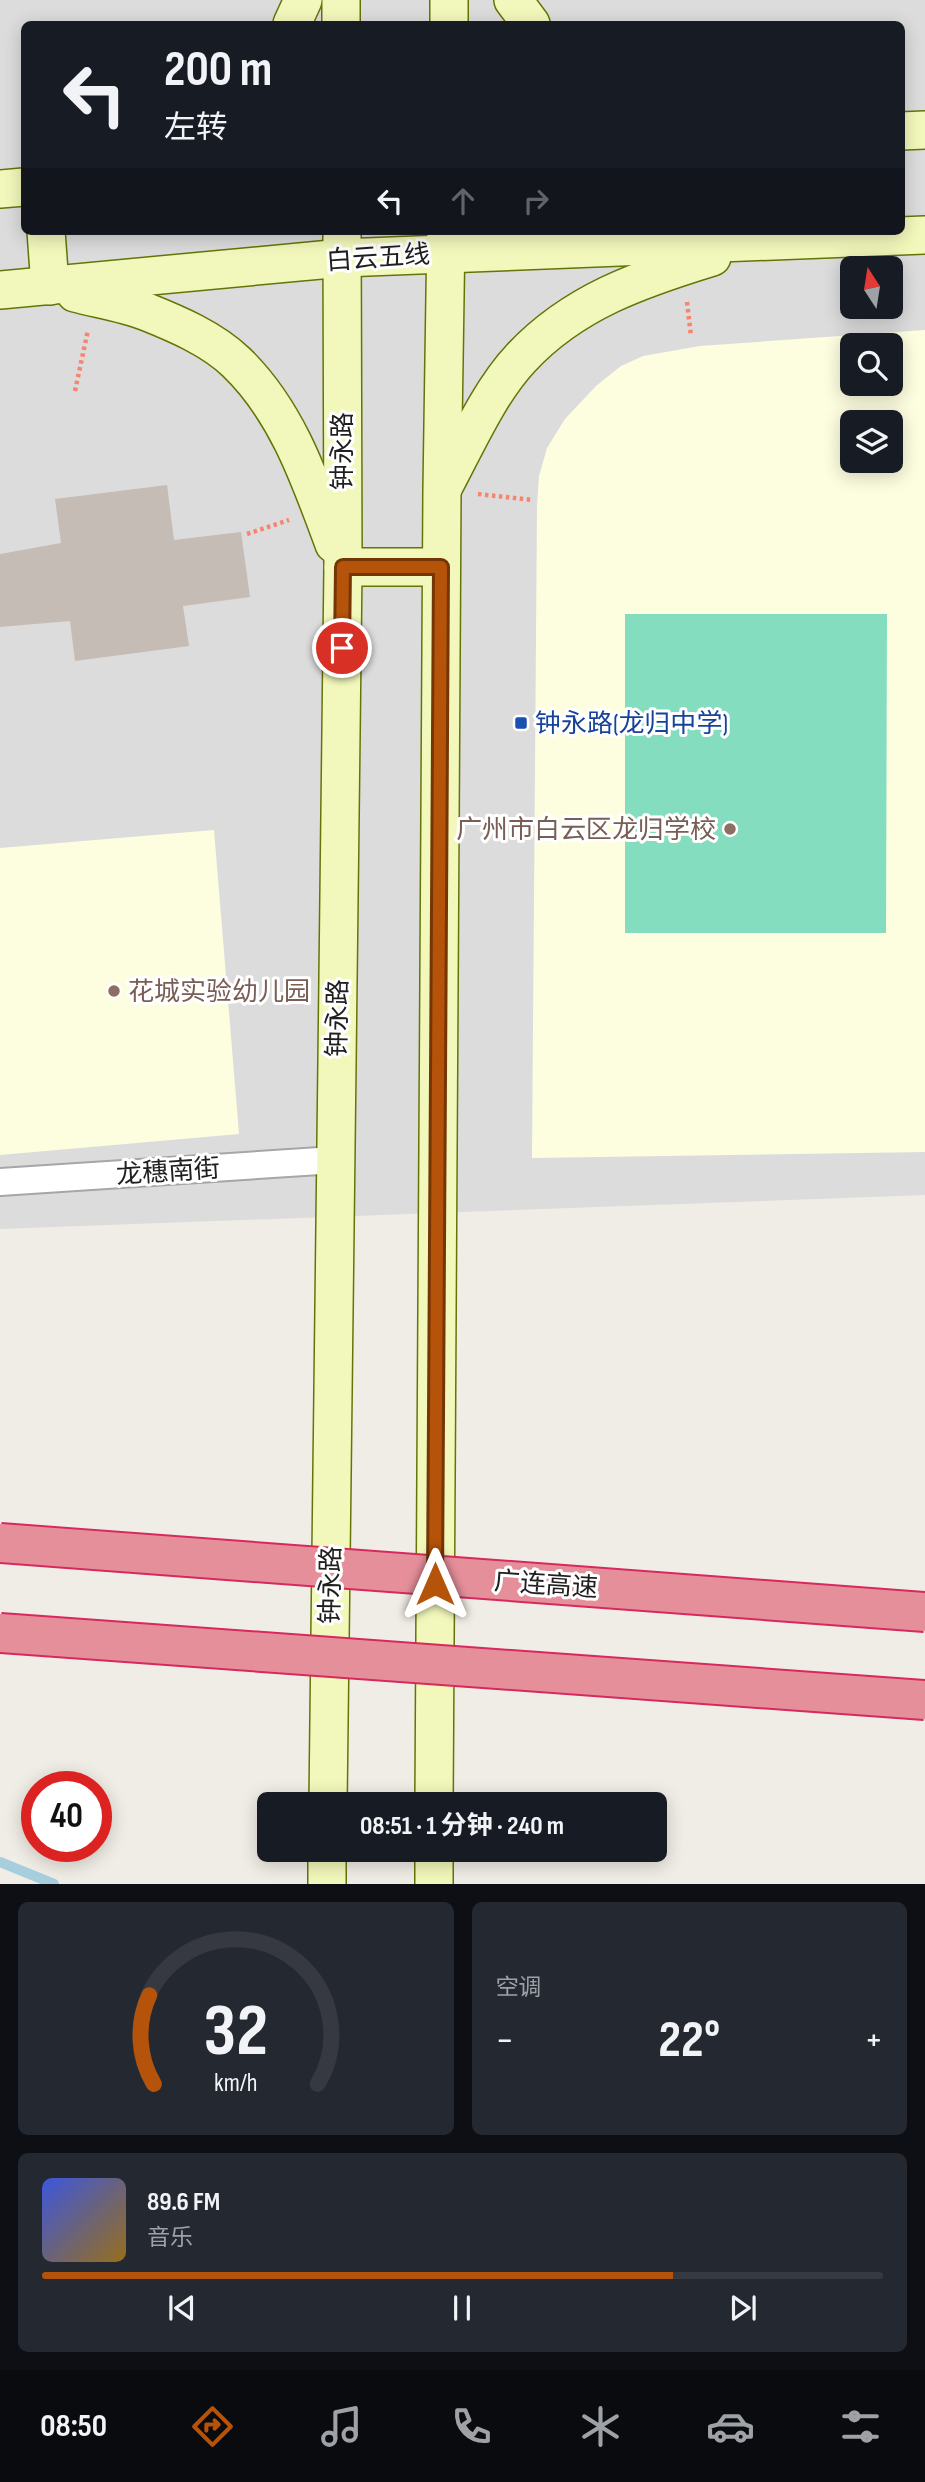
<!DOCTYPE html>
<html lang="zh">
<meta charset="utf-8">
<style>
:root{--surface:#171b24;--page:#242831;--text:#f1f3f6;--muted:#9ea1a6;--line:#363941;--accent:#b45309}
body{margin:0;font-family:"Sofia Sans Condensed","Noto Sans SC",sans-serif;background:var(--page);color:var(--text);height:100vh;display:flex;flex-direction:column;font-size:26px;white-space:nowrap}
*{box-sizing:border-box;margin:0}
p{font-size:23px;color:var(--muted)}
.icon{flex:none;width:38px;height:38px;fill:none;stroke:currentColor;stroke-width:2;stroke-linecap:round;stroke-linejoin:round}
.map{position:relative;height:1884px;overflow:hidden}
.side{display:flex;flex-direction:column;gap:18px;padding:18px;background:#0d0f14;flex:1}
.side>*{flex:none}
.hud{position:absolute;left:21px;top:21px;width:884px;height:214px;border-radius:10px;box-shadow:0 4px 18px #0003;background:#171b24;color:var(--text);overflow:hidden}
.needle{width:46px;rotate:348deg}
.buttons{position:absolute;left:840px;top:256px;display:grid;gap:14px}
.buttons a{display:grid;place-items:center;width:63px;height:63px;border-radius:10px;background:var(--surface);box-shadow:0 4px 18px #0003;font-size:35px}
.speed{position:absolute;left:21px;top:1771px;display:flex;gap:14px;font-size:35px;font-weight:700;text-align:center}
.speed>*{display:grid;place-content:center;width:91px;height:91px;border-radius:50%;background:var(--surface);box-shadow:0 4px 18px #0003;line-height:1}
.speed .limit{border:10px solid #d22;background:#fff;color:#111}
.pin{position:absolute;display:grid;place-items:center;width:60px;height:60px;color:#fff;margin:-30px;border:4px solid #fff;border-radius:50%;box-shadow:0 2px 7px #0007}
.me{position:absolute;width:77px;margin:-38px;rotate:0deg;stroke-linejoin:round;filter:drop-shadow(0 0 5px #0008)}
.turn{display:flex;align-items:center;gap:24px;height:147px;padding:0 28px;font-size:32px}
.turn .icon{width:91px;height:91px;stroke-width:2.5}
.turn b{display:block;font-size:49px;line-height:60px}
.lanes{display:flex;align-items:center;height:66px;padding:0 28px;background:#0003;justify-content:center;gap:35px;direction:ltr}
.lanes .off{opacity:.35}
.big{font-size:52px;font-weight:700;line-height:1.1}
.side .widget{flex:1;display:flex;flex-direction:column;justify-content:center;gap:10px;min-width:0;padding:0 24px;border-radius:10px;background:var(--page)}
.side .dial{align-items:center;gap:0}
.dial svg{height:182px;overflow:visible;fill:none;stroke:var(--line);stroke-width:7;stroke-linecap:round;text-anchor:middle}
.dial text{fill:var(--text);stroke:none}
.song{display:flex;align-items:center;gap:21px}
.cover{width:84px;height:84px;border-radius:10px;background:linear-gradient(135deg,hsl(230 70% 55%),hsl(40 70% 35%))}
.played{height:7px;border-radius:4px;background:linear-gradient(90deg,var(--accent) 75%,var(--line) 75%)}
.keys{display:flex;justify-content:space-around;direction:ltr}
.heat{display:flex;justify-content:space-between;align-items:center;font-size:38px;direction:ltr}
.side .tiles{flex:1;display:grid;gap:18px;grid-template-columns:1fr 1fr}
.widget:last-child{grid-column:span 2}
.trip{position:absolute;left:257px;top:1792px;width:410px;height:70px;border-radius:10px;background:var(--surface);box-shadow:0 4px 18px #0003;font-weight:700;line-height:70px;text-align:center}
.menu{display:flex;height:112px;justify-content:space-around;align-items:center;background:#090b0e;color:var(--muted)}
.menu .icon{width:49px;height:49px}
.menu .on{color:var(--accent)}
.menu b{font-size:32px;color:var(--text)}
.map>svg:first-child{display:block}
.residential{fill:#dddcdc;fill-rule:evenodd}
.education{fill:#fdfee0;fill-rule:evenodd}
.pitch{fill:#85ddbf}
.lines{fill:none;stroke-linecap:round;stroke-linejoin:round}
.stream{stroke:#a7cedc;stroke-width:10}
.building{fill:#c4bcb5}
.street-casing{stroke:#a6a6a6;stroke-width:30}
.secondary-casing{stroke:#647507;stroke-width:40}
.path{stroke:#f7846f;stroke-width:4.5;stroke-dasharray:3.5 3.5;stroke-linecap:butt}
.street{stroke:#fff;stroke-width:26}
.secondary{stroke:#f2f8bb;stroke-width:37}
.highway-bridge-casing{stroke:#d7295c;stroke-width:42;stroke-linecap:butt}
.highway-bridge{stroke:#e58f9b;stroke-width:38}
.route-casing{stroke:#753606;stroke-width:18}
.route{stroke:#b45309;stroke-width:12}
.transit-dot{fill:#1a4fb4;stroke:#fff;stroke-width:2.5}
.education-dot{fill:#8d6e63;stroke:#fff;stroke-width:2.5}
.labels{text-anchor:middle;stroke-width:6;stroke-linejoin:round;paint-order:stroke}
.street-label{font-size:26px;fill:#1f1f1f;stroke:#fff}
.transit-label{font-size:26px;fill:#164399;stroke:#fff;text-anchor:start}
.education-label{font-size:26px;fill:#785e54;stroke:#fff;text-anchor:end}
</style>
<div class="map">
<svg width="925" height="1884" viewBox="0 0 925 1884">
<rect width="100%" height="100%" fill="#f0ede6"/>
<path class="residential" d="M0,0H925V1195L0,1229ZM24,24H901V231H24ZM852,268H891V306H852ZM852,345H891V383H852ZM852,422H891V460H852Z"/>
<g class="education">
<path d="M925,330V1152L532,1158L537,507L539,476L547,448L565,419L596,386L621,366L643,356L700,346ZM852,345H891V383H852ZM852,422H891V460H852Z"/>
<polygon points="214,830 239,1134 0,1155 0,848"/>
</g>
<polygon class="pitch" points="625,614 887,614 886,933 625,933"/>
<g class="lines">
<polyline class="stream" points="0,1862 54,1884"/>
</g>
<polygon class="building" points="167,485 174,540 241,532 250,597 183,606 189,646 75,661 70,621 0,627 0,554 61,543 55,499"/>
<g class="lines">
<g class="street-casing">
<polyline id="street" points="0,1182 335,1160"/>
</g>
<g class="secondary-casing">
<g id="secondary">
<polyline points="341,0 341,24"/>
<polyline points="513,0 531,24"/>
<polyline points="292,24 303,0"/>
<polyline points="449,24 449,0"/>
<polyline points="901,131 925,130"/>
<polyline points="0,189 24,187"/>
<polyline points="46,231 50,286"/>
<polyline points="0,290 342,258 925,235"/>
<path d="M75,293C98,299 125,303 147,312C177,324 212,339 236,362C287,411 310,479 334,544"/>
<path d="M444,486C466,445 489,392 521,358C573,302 640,279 712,257"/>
<polyline points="343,567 441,567"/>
<polyline points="328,1804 343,567 342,231"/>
<polyline points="434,1804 442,490 446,231"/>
<polyline points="327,1884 327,1850"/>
<polyline points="434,1884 434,1850"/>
</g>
</g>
<g class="path">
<polyline points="687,302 691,336"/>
<polyline points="75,391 88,330"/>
<polyline points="478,494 533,500"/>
<polyline points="247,534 289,520"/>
</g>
<use href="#street" class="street"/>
<use href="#secondary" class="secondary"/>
<g class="highway-bridge-casing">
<g id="highway-bridge">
<polyline points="0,1543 925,1612"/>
<polyline points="0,1633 925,1700"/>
</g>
</g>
<use href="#highway-bridge" class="highway-bridge"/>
</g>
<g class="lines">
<g class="route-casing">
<polyline id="route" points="342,648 343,567 441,567 435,1584"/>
</g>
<use href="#route" class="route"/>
</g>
<rect class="transit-dot" x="514" y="716" width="14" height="14" rx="3.5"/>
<g class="education-dot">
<circle cx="730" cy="829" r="7"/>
<circle cx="114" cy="991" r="7"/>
</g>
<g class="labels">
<g class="street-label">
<text transform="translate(378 257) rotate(-4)" y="9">白云五线</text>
<text transform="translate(342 451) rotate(-90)" y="9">钟永路</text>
<text transform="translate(337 1018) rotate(-89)" y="9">钟永路</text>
<text transform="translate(168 1171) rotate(-4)" y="9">龙穗南街</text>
<text transform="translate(546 1584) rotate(4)" y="9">广连高速</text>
<text transform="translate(330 1585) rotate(-89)" y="9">钟永路</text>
</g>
<g class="transit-label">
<text x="535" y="732">钟永路(龙归中学)</text>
</g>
<g class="education-label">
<text x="716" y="838">广州市白云区龙归学校</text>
<text x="128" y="1000" text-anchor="start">花城实验幼儿园</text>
</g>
</g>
</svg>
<div class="buttons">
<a><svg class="needle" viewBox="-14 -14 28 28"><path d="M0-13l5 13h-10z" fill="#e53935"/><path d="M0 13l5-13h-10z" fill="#9ea1a6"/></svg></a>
<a><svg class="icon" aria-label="search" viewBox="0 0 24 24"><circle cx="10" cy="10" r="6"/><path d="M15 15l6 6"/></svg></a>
<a><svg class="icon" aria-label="layers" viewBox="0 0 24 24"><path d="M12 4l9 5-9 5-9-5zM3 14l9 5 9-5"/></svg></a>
</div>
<div class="speed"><div class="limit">40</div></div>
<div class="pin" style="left:342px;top:648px;background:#d93025"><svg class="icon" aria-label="arrive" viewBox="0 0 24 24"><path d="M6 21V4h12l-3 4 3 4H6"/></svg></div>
<svg class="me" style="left:435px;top:1584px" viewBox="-20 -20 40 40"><path d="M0-17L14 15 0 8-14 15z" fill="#b45309" stroke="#fff" stroke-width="4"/></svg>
<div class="trip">08:51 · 1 分钟 · 240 m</div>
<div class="hud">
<div class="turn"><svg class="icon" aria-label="left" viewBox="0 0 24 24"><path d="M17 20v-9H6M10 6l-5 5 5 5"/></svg><div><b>200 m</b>左转</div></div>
<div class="lanes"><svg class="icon" aria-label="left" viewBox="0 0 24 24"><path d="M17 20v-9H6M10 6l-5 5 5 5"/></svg><svg class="icon off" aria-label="ahead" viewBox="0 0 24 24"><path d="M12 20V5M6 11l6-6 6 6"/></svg><svg class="icon off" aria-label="right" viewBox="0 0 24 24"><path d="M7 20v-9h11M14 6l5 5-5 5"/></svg></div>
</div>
</div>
<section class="side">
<div class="tiles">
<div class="widget dial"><svg viewBox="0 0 100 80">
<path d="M14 69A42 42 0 1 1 86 69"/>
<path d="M14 69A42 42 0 0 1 12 30" stroke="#b45309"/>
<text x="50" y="56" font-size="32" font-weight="700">32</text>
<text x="50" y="72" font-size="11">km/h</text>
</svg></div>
<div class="widget"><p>空调</p>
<div class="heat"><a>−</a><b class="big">22°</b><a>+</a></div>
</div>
<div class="widget">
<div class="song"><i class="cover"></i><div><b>89.6 FM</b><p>音乐</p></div></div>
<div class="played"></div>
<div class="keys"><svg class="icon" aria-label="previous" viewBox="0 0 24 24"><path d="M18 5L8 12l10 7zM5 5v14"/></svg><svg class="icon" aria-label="pause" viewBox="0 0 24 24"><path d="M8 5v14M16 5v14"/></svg><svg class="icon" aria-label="next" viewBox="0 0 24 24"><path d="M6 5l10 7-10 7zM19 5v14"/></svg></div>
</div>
</div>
</section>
<nav class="menu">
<b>08:50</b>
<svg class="icon on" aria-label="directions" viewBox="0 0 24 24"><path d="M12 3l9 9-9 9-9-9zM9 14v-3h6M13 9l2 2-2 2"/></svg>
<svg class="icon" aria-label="music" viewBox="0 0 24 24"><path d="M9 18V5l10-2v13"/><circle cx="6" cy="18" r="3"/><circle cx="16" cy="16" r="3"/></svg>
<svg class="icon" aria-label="phone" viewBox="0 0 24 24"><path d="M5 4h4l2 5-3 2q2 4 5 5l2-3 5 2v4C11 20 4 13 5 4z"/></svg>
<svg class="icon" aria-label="climate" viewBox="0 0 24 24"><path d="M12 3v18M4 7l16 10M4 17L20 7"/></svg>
<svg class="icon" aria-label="car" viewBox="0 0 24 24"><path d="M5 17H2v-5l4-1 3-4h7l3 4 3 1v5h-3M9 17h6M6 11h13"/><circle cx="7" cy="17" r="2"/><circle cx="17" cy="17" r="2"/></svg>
<svg class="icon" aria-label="filters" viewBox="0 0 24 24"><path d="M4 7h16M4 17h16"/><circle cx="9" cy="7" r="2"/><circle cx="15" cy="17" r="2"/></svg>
</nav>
